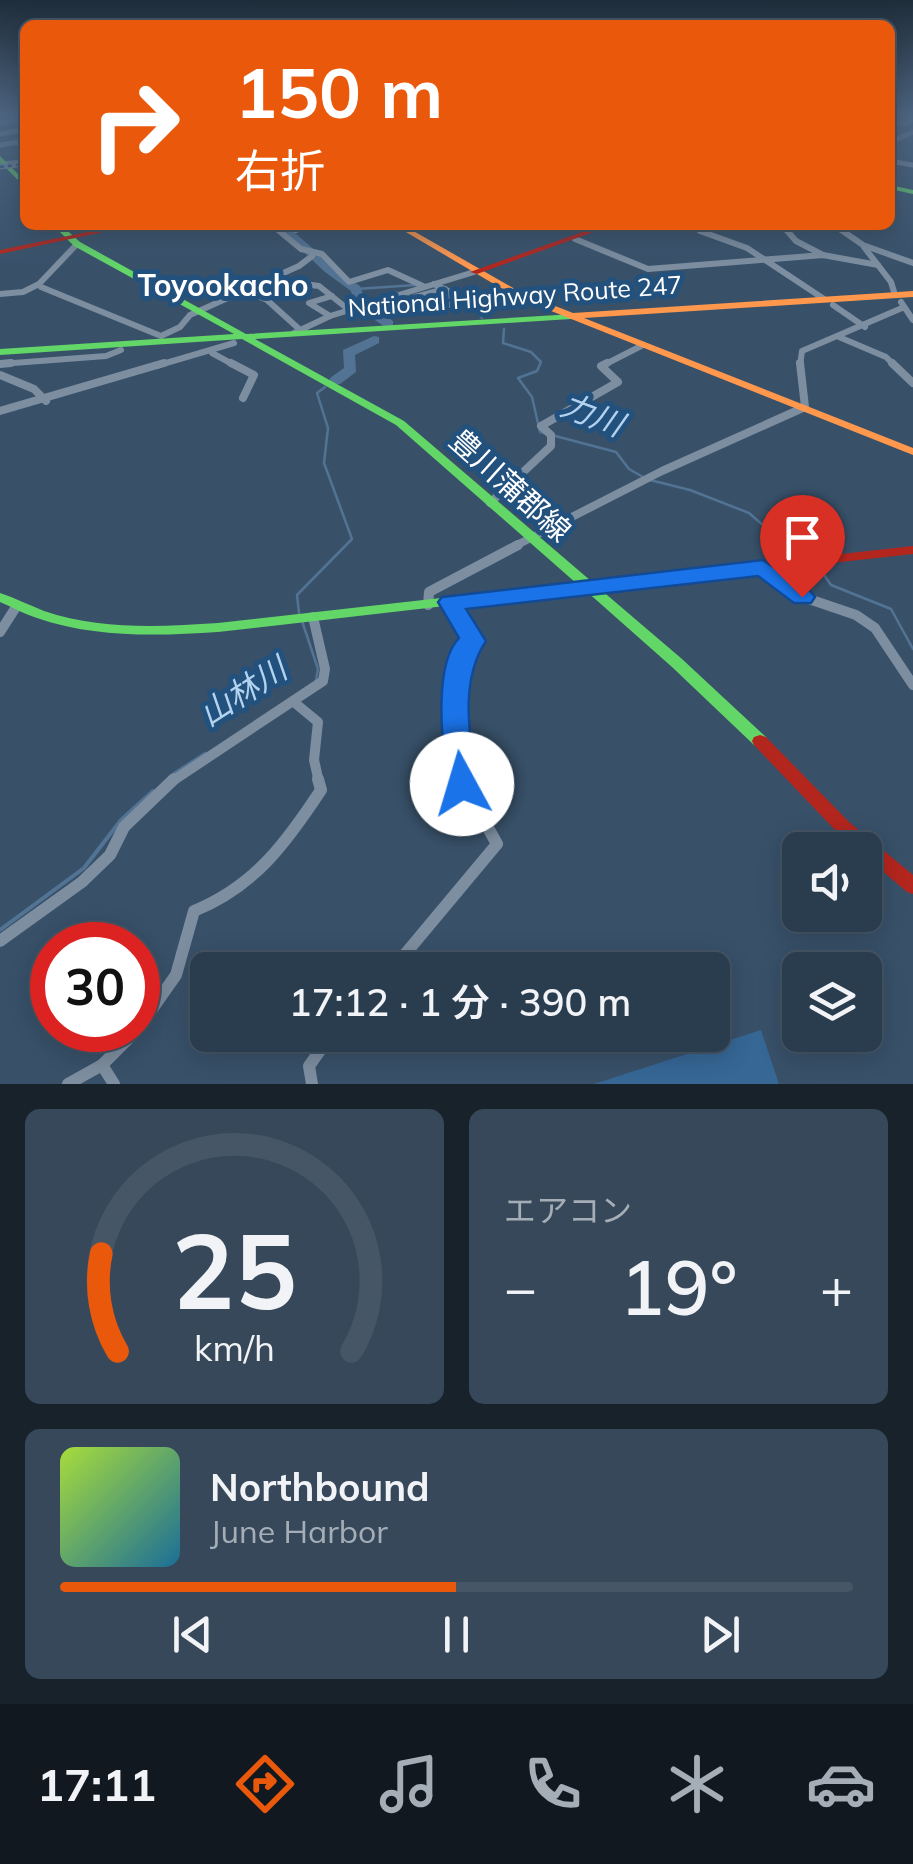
<!DOCTYPE html>
<html lang="ja">
<meta charset="utf-8">
<style>
:root{--surface:#2a3d4f;--page:#364859;--text:#f1f3f6;--muted:#a5aeb7;--line:#465666;--accent:#ea580c}
body{margin:0;font-family:Mulish,"Noto Sans JP",sans-serif;background:var(--page);color:var(--text);height:100vh;display:flex;flex-direction:column;font-size:38px;white-space:nowrap}
*{box-sizing:border-box;margin:0}
p{font-size:32px;color:var(--muted)}
.icon{flex:none;width:55px;height:55px;fill:none;stroke:currentColor;stroke-width:2;stroke-linecap:round;stroke-linejoin:round}
.map{position:relative;height:1084px;overflow:hidden}
.sheet{display:flex;flex-direction:column;gap:25px;padding:25px;background:#17222b;flex:1}
.sheet>*{flex:none}
.banner{position:absolute;left:20px;top:20px;width:875px;height:210px;border-radius:15px;box-shadow:0 5px 25px #0003,0 0 0 2px var(--line);background:#ea580c;color:#fff;overflow:hidden}
.buttons{position:absolute;left:782px;top:832px;display:grid;gap:20px}
.buttons a{display:grid;place-items:center;width:100px;height:100px;border-radius:15px;background:var(--surface);box-shadow:0 5px 25px #0003,0 0 0 2px var(--line);font-size:50px}
.speed{position:absolute;left:30px;top:922px;display:flex;gap:20px;font-size:50px;font-weight:700;text-align:center}
.speed>*{display:grid;place-content:center;width:130px;height:130px;border-radius:50%;background:var(--surface);box-shadow:0 5px 25px #0003,0 0 0 2px var(--line);line-height:1}
.speed .limit{border:15px solid #d22;background:#fff;color:#111}
.pin{position:absolute;display:grid;place-items:center;width:85px;height:85px;color:#fff;margin:-102px -42px;border-radius:50% 50% 50% 0;rotate:-45deg;box-shadow:0 0 10px #0007}
.pin .icon{rotate:45deg}
.me{position:absolute;width:110px;margin:-55px;rotate:354deg;stroke-linejoin:round;filter:drop-shadow(0 0 8px #0008)}
.turn{display:flex;align-items:center;gap:35px;height:210px;padding:0 50px;font-size:45px}
.turn .icon{width:130px;height:130px;stroke-width:2.5}
.turn b{display:block;font-size:70px;line-height:85px}
.big{font-size:75px;font-weight:600;line-height:1.1}
.sheet .tile{flex:1;display:flex;flex-direction:column;justify-content:center;gap:15px;min-width:0;padding:0 35px;border-radius:15px;background:var(--page)}
.sheet .dial{align-items:center;gap:0}
.dial svg{height:260px;overflow:visible;fill:none;stroke:var(--line);stroke-width:7;stroke-linecap:round;text-anchor:middle}
.dial text{fill:var(--text);stroke:none}
.song{display:flex;align-items:center;gap:30px}
.cover{width:120px;height:120px;border-radius:15px;background:linear-gradient(135deg,hsl(80 70% 55%),hsl(200 70% 35%))}
.played{height:10px;border-radius:5px;background:linear-gradient(90deg,var(--accent) 50%,var(--line) 50%)}
.keys{display:flex;justify-content:space-around;direction:ltr}
.heat{display:flex;justify-content:space-between;align-items:center;font-size:55px;direction:ltr}
.sheet .tiles{flex:1;display:grid;gap:25px;grid-template-columns:1fr 1fr}
.tile:last-child{grid-column:span 2}
.trip{position:absolute;left:190px;top:952px;width:540px;height:100px;border-radius:15px;background:var(--surface);box-shadow:0 5px 25px #0003,0 0 0 2px var(--line);font-weight:600;line-height:100px;text-align:center}
.tab-bar{display:flex;height:160px;justify-content:space-around;align-items:center;background:#111820;color:var(--muted)}
.tab-bar .icon{width:70px;height:70px}
.tab-bar .on{color:var(--accent)}
.tab-bar b{font-size:45px;color:var(--text)}
.map>svg:first-child{display:block}
.green{fill:#366795}
.lines{fill:none;stroke-linecap:round;stroke-linejoin:round}
.stream-far1{stroke:#527393;stroke-width:2.5}
.stream{stroke:#527393;stroke-width:4}
.river{fill:#527393;fill-rule:evenodd}
.street-far4{stroke:#7d8ea0;stroke-width:5}
.street-far3{stroke:#7d8ea0;stroke-width:6}
.street-far2{stroke:#7d8ea0;stroke-width:8}
.street-far1{stroke:#7d8ea0;stroke-width:10}
.street{stroke:#7d8ea0;stroke-width:12}
.fast{fill:#63d668;fill-rule:evenodd}
.slow{fill:#ff974d;fill-rule:evenodd}
.jam{fill:#b3261e;fill-rule:evenodd}
.rail-casing{stroke:#7f90a0;stroke-width:5}
.rail{stroke:#23517e;stroke-width:2.5;stroke-dasharray:4;stroke-linecap:butt}
.route{fill:#1a73e8;stroke:#114b97;stroke-width:2.5}
.labels{text-anchor:middle;stroke-width:10;stroke-linejoin:round;paint-order:stroke}
.far-street-label{font-size:25px;fill:#fff;stroke:#23517e}
.far-quarter-label{font-size:30px;font-weight:bold;fill:#fff;stroke:#23517e}
.street-label{font-size:30px;fill:#fff;stroke:#23517e}
.water-label{font-size:32px;font-style:italic;fill:#b3d2ee;stroke:#23517e}
</style>
<div class="map">
<svg width="913" height="1084" viewBox="0 0 913 1084">
<rect width="100%" height="100%" fill="#385169"/>
<polygon class="green" points="761,1030 779,1084 594,1084"/>
<g class="lines">
<g class="stream-far1">
<polyline points="356,289 416,285"/>
<polyline points="469,299 482,318"/>
<polyline points="504,329 503,343 531,352 541,362 537,371 518,378 532,397 540,432 616,452 629,469 643,477"/>
<polyline points="650,480 690,490 749,513 797,555"/>
<polyline points="820,569 831,585 891,609 913,649"/>
<polyline points="299,613 297,595 352,539 324,463 328,428 317,393 325,387"/>
<polyline points="302,621 318,669 316,680"/>
<polyline points="174,773 205,753"/>
</g>
<polyline class="stream" points="0,930 84,868 121,820 153,791"/>
<g class="river">
<polygon points="275,225 286,225 344,276 360,286 366,302 393,321 393,327 385,327 356,307 351,291 325,272"/>
<polygon points="374,336 379,337 379,343 355,355 356,372 340,384 330,384 330,378 344,368 343,350"/>
</g>
<g class="street-far4">
<polyline points="890,121 905,124 913,119"/>
<polyline points="0,123 25,118"/>
<polyline points="0,134 25,129"/>
<polyline points="890,142 913,132"/>
<polyline points="0,145 25,141"/>
<polyline points="890,161 913,165"/>
<polyline points="0,164 25,162"/>
</g>
<g class="street-far3">
<polyline points="272,225 301,249 322,254 349,282 388,270 423,286"/>
<polyline points="289,225 295,230 314,225"/>
<polyline points="718,225 700,231 747,248 824,299"/>
<polyline points="782,225 796,241 823,255"/>
<polyline points="834,225 863,245 913,263"/>
<polyline points="575,239 648,269 823,255 878,265"/>
<polyline points="864,247 891,282 895,295"/>
<polyline points="273,275 289,282 319,286 349,310"/>
<polyline points="41,287 161,336 180,327 190,315 299,266 312,256"/>
<polyline points="245,290 267,300 298,328"/>
<polyline points="0,294 23,292 39,284 77,244"/>
<polyline points="395,294 424,312 466,300 434,284"/>
<polyline points="404,300 445,289"/>
<polyline points="901,302 913,320"/>
<polyline points="413,305 454,294"/>
<polyline points="833,305 865,327"/>
<polyline points="388,309 408,302"/>
<polyline points="330,316 309,303 332,296"/>
<polyline points="294,333 330,316 474,272"/>
<polyline points="839,337 886,357 895,366"/>
<polyline points="212,353 236,366"/>
<polyline points="0,364 106,356 121,350"/>
<polyline points="156,366 234,343"/>
<polyline points="602,366 643,345"/>
<polyline points="800,366 802,351 902,308"/>
</g>
<g class="street-far2">
<polyline points="231,363 254,375 243,398"/>
<polyline points="892,363 913,383"/>
<polyline points="0,364 11,363"/>
<polyline points="0,375 34,389 46,401"/>
<polyline points="0,411 164,363"/>
<polyline points="490,503 551,446 551,435 541,426 618,382 601,366 607,363"/>
<polyline points="513,547 662,471 805,407 800,363"/>
</g>
<g class="street-far1">
<polyline points="763,567 803,597 856,615 875,628 913,685"/>
<polyline points="450,602 474,641 465,647 453,707 462,782"/>
<polyline points="428,605 429,592 518,545"/>
<polyline points="0,632 16,607"/>
<polyline points="295,703 318,722 314,760 319,782"/>
<polyline points="171,782 323,681 325,669 313,617"/>
</g>
<g class="street">
<polyline points="0,941 82,882 110,855 124,827 174,779"/>
<polyline points="386,970 406,953 497,844 461,779"/>
<path d="M138,1029L176,975L194,911C255,886 286,843 321,790L318,779"/>
<polyline points="102,1065 114,1084"/>
<polyline points="68,1084 102,1065 137,1030"/>
<polyline points="312,1084 309,1066 331,1035"/>
</g>
<g class="fast">
<polygon points="0,156 25,181 25,187 0,162"/>
<polygon points="890,185 913,190 913,194 890,189"/>
<path d="M53,225H61L80,242L246,334L574,314L575,316L571,319L255,339L404,421L591,581L637,578L639,581L637,584L600,589L682,659L766,737L768,741L766,745L760,747L754,745L672,667L585,590L218,632C157,636 95,638 37,618C24,614 12,607 0,602V593C15,598 29,605 44,611C100,630 160,627 218,623L576,583L396,425L242,339L0,355V349L234,334L74,246Z"/>
</g>
<polygon class="slow" points="394,225 403,225 522,293 573,313 913,291 913,297 584,318 913,448 913,455 516,297"/>
<g class="jam">
<polygon points="121,225 136,225 0,254 0,250"/>
<polygon points="602,225 613,225 477,274 470,272"/>
<polygon points="913,546 913,554 632,585 625,581 632,577"/>
<polygon points="760,735 766,737 849,822 913,875 913,894 907,892 865,856 865,850 858,850 837,832 754,745 752,741 754,737"/>
</g>
<g class="rail-casing">
<polyline id="rail" points="0,167 25,164"/>
</g>
<use href="#rail" class="rail"/>
</g>
<linearGradient id="sky" x2="0" y2="1"><stop stop-color="#1f2d3a"/><stop offset="0.43" stop-color="#4d6581"/><stop offset="1" stop-color="#4d6581" stop-opacity="0"/></linearGradient>
<rect width="913" height="268" fill="url(#sky)"/>
<path class="route" d="M763,560L811,592L815,597L811,603H794L758,576L466,609L486,641C459,682 470,736 476,784L472,792L462,795L451,792L447,784C443,747 432,666 459,638L438,602L442,597Z"/>
<g class="labels">
<g class="far-street-label">
<text transform="translate(515 296) rotate(-4)" y="9">National Highway Route 247</text>
</g>
<g class="far-quarter-label">
<text x="223" y="296">Toyookacho</text>
</g>
<g class="street-label">
<text transform="translate(510 486) rotate(42)" y="10">豊川蒲郡線</text>
</g>
<g class="water-label">
<text transform="translate(592 415) rotate(21)" y="11">力川</text>
<text transform="translate(243 692) rotate(-33)" y="11">山林川</text>
</g>
</g>
</svg>
<div class="buttons">
<a><svg class="icon" aria-label="sound" viewBox="0 0 24 24"><path d="M4 9h4l5-4v14l-5-4H4zM17 9q2 3 0 6"/></svg></a>
<a><svg class="icon" aria-label="layers" viewBox="0 0 24 24"><path d="M12 4l9 5-9 5-9-5zM3 14l9 5 9-5"/></svg></a>
</div>
<div class="speed"><div class="limit">30</div></div>
<div class="pin" style="left:802px;top:597px;background:#d93025"><svg class="icon" aria-label="arrive" viewBox="0 0 24 24"><path d="M6 21V4h12l-3 4 3 4H6"/></svg></div>
<svg class="me" style="left:462px;top:784px" viewBox="-20 -20 40 40"><circle r="19" fill="#fff"/><path d="M0-13L10 11 0 6-10 11z" fill="#1a73e8"/></svg>
<div class="trip">17:12 · 1 分 · 390 m</div>
<div class="banner">
<div class="turn"><svg class="icon" aria-label="right" viewBox="0 0 24 24"><path d="M7 20v-9h11M14 6l5 5-5 5"/></svg><div><b>150 m</b>右折</div></div>
</div>
</div>
<section class="sheet">
<div class="tiles">
<div class="tile dial"><svg viewBox="0 0 100 80">
<path d="M14 69A42 42 0 1 1 86 69"/>
<path d="M14 69A42 42 0 0 1 9 39" stroke="#ea580c"/>
<text x="50" y="56" font-size="32" font-weight="700">25</text>
<text x="50" y="72" font-size="11">km/h</text>
</svg></div>
<div class="tile"><p>エアコン</p>
<div class="heat"><a>−</a><b class="big">19°</b><a>+</a></div>
</div>
<div class="tile">
<div class="song"><i class="cover"></i><div><b>Northbound</b><p>June Harbor</p></div></div>
<div class="played"></div>
<div class="keys"><svg class="icon" aria-label="previous" viewBox="0 0 24 24"><path d="M18 5L8 12l10 7zM5 5v14"/></svg><svg class="icon" aria-label="pause" viewBox="0 0 24 24"><path d="M8 5v14M16 5v14"/></svg><svg class="icon" aria-label="next" viewBox="0 0 24 24"><path d="M6 5l10 7-10 7zM19 5v14"/></svg></div>
</div>
</div>
</section>
<nav class="tab-bar">
<b>17:11</b>
<svg class="icon on" aria-label="directions" viewBox="0 0 24 24"><path d="M12 3l9 9-9 9-9-9zM9 14v-3h6M13 9l2 2-2 2"/></svg>
<svg class="icon" aria-label="music" viewBox="0 0 24 24"><path d="M9 18V5l10-2v13"/><circle cx="6" cy="18" r="3"/><circle cx="16" cy="16" r="3"/></svg>
<svg class="icon" aria-label="phone" viewBox="0 0 24 24"><path d="M5 4h4l2 5-3 2q2 4 5 5l2-3 5 2v4C11 20 4 13 5 4z"/></svg>
<svg class="icon" aria-label="climate" viewBox="0 0 24 24"><path d="M12 3v18M4 7l16 10M4 17L20 7"/></svg>
<svg class="icon" aria-label="car" viewBox="0 0 24 24"><path d="M5 17H2v-5l4-1 3-4h7l3 4 3 1v5h-3M9 17h6M6 11h13"/><circle cx="7" cy="17" r="2"/><circle cx="17" cy="17" r="2"/></svg>
</nav>
